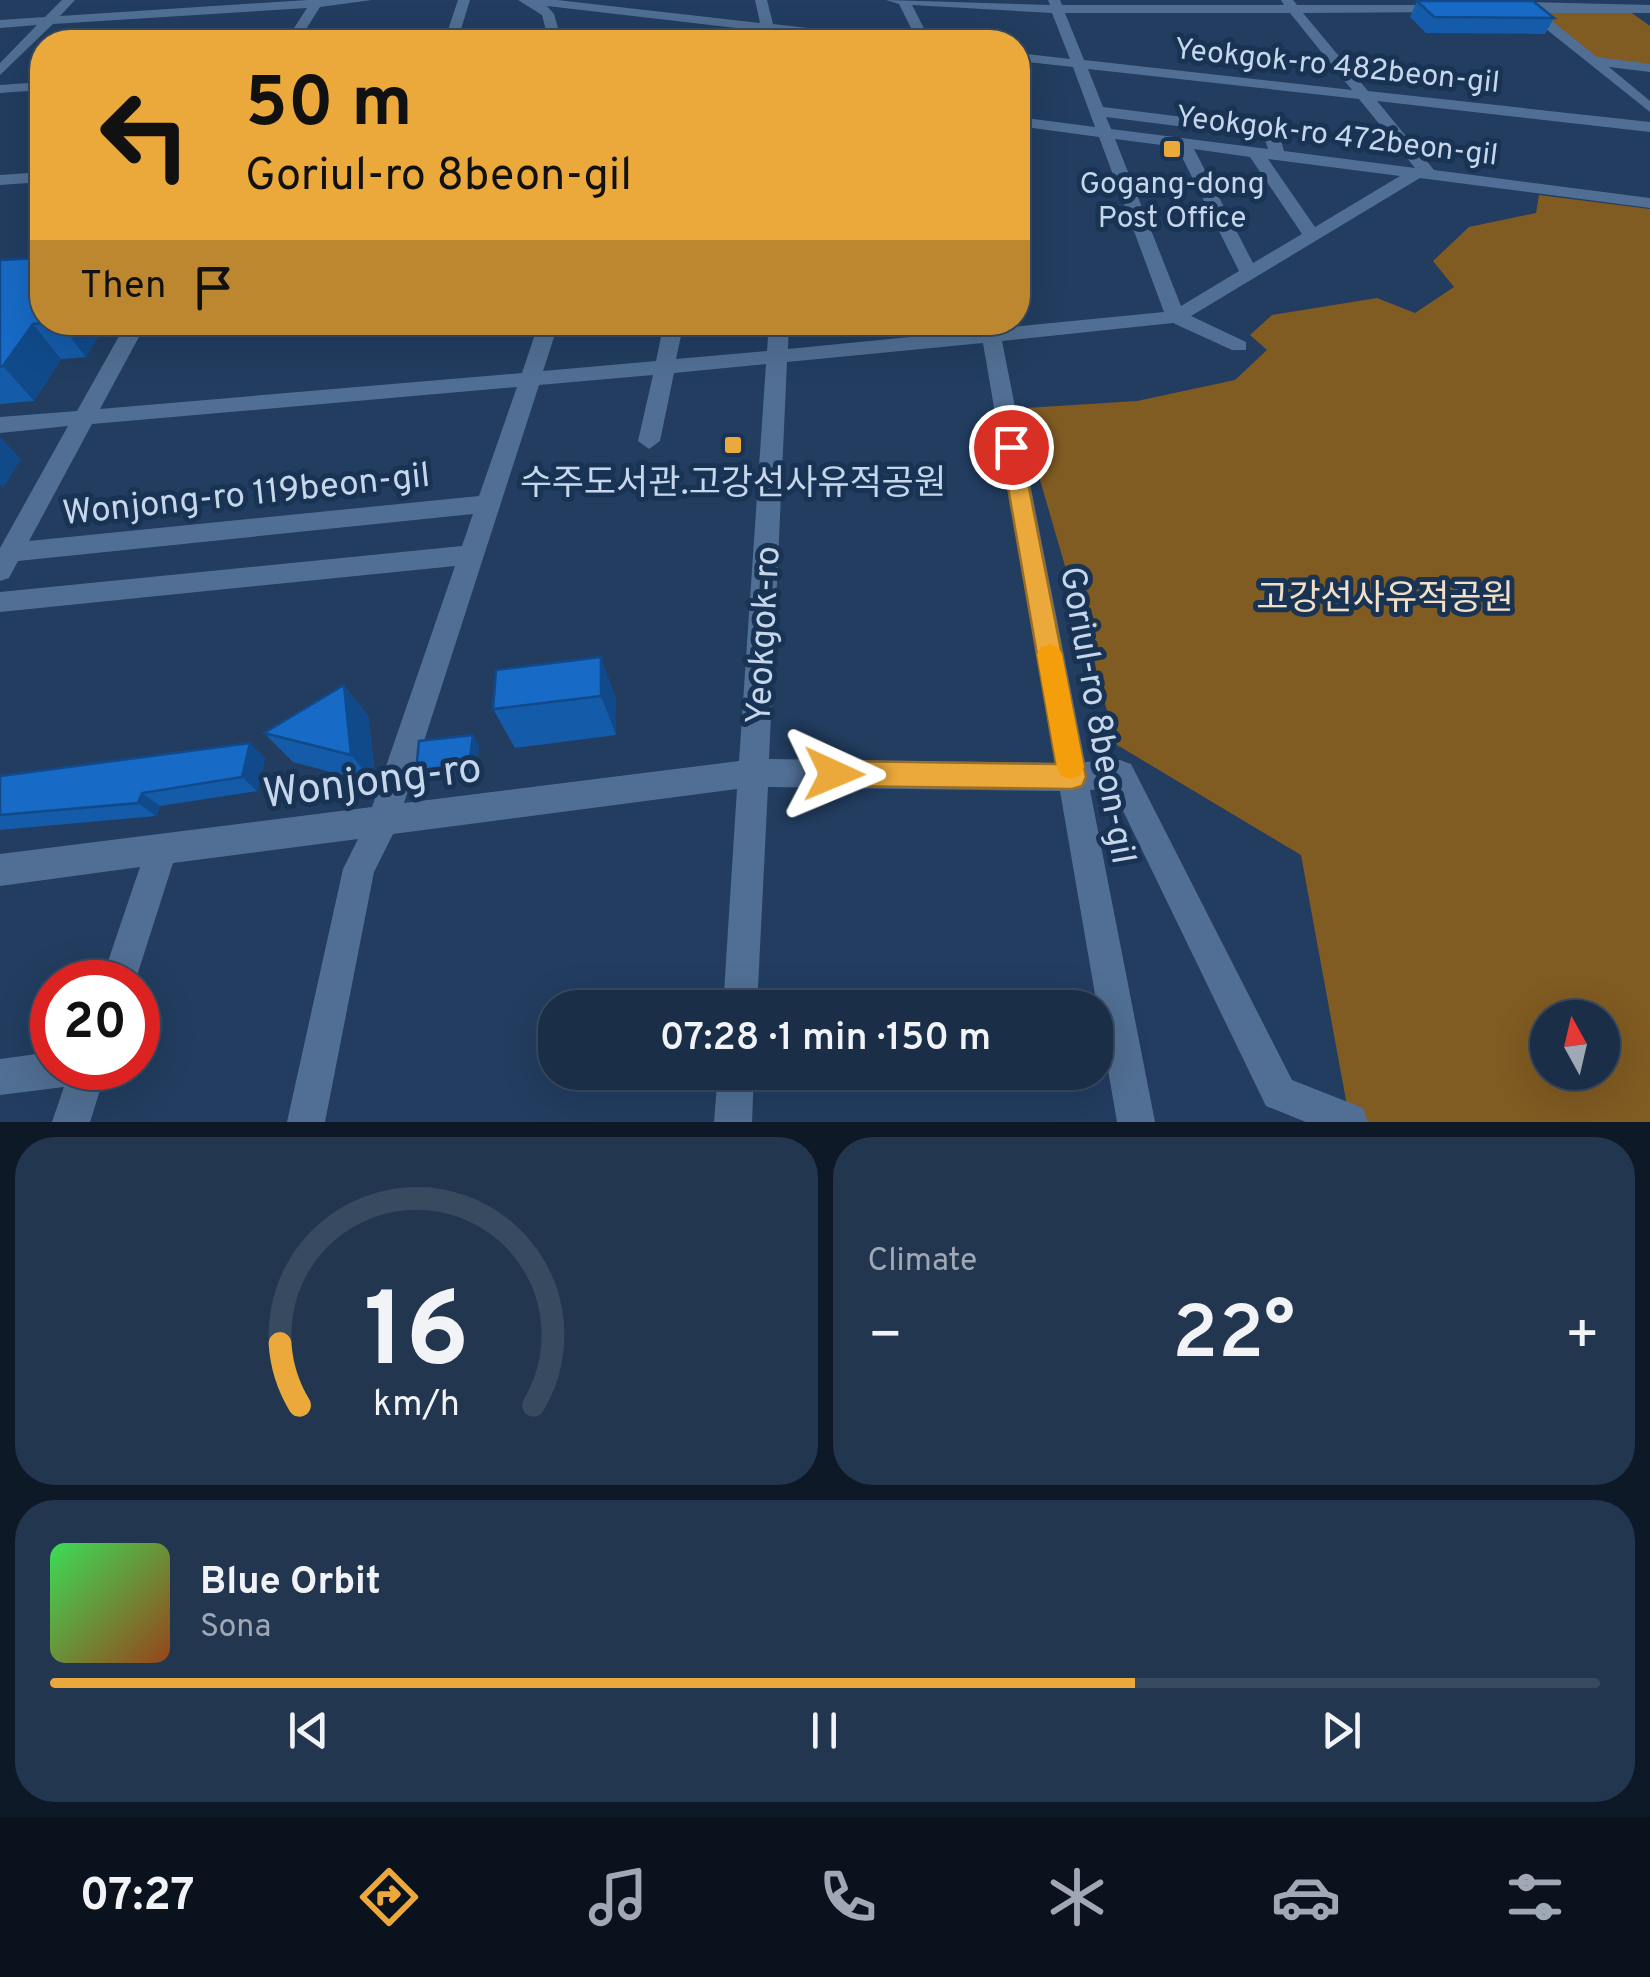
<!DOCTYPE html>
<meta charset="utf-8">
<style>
:root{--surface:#1a2e48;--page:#23364f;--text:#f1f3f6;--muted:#9fa8b4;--line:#384a60;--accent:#eca93b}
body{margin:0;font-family:Overpass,"Noto Sans KR",sans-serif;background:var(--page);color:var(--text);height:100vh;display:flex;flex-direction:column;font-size:38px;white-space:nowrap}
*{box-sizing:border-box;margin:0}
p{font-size:32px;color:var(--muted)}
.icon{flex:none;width:55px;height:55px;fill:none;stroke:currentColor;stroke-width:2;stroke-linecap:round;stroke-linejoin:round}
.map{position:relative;height:1122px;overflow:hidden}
.sheet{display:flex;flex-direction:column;gap:15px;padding:15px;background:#0e1928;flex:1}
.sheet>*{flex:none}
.top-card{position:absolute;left:30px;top:30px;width:1000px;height:305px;border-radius:40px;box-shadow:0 10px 40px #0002,0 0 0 2px var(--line);background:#eca93b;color:#111;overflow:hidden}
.needle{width:65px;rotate:352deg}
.controls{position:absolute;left:1530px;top:1000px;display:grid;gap:20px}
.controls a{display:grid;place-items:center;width:90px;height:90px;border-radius:50%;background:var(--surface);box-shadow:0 10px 40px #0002,0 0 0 2px var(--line);font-size:50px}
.speed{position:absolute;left:30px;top:960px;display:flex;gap:20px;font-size:50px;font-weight:700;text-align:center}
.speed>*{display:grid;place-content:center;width:130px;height:130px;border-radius:50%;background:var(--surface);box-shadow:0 10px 40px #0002,0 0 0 2px var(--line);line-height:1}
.speed .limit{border:15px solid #d22;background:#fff;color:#111}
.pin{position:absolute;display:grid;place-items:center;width:85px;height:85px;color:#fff;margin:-42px;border:5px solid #fff;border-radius:50%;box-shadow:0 2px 10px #0007}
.me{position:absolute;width:110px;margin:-55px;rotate:91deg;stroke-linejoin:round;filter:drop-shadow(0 0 8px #0008)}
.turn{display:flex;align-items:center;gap:35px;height:210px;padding:0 50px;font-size:45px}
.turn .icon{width:130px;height:130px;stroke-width:2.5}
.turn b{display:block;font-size:70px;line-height:85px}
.then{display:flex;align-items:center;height:95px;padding:0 50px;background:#0003;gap:20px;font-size:38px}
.big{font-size:75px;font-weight:600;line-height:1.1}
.sheet .card{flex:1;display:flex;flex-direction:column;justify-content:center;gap:15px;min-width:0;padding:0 35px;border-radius:40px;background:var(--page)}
.sheet .dial{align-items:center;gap:0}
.dial svg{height:260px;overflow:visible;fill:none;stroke:var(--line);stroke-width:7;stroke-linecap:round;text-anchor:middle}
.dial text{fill:var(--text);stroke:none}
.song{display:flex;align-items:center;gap:30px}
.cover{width:120px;height:120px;border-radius:15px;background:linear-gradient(135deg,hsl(130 70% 55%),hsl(20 70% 35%))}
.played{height:10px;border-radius:5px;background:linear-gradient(90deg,var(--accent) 70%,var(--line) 70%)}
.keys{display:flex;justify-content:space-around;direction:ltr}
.heat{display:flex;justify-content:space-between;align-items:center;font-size:55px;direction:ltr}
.sheet .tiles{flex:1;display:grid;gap:15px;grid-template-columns:1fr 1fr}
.card:last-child{grid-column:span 2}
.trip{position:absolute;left:538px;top:990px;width:575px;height:100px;border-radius:40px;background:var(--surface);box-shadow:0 10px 40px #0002,0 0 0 2px var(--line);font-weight:600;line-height:100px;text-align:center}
.menu{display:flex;height:160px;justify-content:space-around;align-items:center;background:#0a121d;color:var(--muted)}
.menu .icon{width:70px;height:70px}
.menu .active{color:var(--accent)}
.menu b{font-size:45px;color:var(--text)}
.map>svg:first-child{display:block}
.green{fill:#805b22;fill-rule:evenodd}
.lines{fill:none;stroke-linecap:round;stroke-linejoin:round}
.minor{fill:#516f94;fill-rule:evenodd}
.wall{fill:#145ba9}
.shaded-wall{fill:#104a8a}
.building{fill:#176ac5;stroke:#104a8a;stroke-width:2.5}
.route{fill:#eca93b;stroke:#996e26;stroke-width:2.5}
.slow{fill:#f59e0b}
.poi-dot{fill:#eca93b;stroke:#183354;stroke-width:4}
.labels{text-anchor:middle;stroke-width:10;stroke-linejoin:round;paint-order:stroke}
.far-street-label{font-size:30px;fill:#c6d6eb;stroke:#183354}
.far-poi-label{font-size:30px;fill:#c6d6eb;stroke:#183354}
.poi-label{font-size:35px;fill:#c6d6eb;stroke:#183354}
.street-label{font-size:35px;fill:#c6d6eb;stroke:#183354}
.park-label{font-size:35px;fill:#f2dfc7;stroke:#183354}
.near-street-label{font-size:42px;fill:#c6d6eb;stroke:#183354}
</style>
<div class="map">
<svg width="1650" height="1122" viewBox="0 0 1650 1122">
<rect width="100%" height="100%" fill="#223d60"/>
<g class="green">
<polygon points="1534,10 1629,11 1650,26 1650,66 1594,60"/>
<path d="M1539,195L1650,209V1122H1350L1301,855L1117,745L1031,449L1026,408L1137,401L1235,380L1267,350L1250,335L1272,315L1377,298L1415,313L1454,287L1433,261L1469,227L1536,213ZM1548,1018H1602V1072H1548Z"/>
</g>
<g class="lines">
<g class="minor">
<polygon points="62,0 75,0 60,16 308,0 372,0 320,7 298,42 285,42 307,8 53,24 0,75 0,63 37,25 0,28 0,20 45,17"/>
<polygon points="458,0 470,0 457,42 444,42"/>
<polygon points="518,0 557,0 760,23 755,0 767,0 773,24 893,38 900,42 862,42 775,33 777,42 765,42 762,31 547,6 554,14 562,42 549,42 542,15"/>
<path d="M886,0L1050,5L1048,0H1060L1062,5H1284L1281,0H1293L1297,5H1447L1451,6V12L1303,13L1368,91L1650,122V132L1377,101L1434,170L1650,198V208L1420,178L1191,316L1246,342V350H1232L1173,323L1002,341L1085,762L1120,760L1131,764L1292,1080L1363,1108L1368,1122H1306L1266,1106L1112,788L1090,790L1155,1122H1117L1060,791L768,787L757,1008H723L737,789L393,834L374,872L325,1122H287L343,869L358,839L173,863L135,982H101L140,867L0,886V854L372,807L455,566L0,612V592L462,546L473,514L18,561L9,578L0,581V548L68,426L0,433V417L77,411L127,322H147L100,409L522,373L539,322H559L543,371L656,361L664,322H684L676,359L767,351L769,322H789L788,349L981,330L979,322H999L1000,328L1164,312L1099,137L1018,126V117L1095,127L1073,67L1018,61V53L1070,59L1052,13L912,5L931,42H918L899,4ZM1065,13H1290L1352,90L1084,60ZM1088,69L1359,99L1415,168L1284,151L1279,133L1271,128L1103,107ZM1106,117L1264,137L1268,149L1111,129ZM1115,139L1177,147L1239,271L1181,306ZM1194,149L1250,157L1302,234L1253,263ZM1268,159L1400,176L1315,227ZM983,343L1055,763L769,759L787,362ZM766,364L739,761L404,803L539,385L653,375L638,441L649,449L660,441L674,373ZM517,387L479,496L29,541L92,424Z"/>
<polygon points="1526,2 1650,5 1650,13 1542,13 1597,57 1650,64 1650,72 1609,67 1650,101 1650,112 1526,13 1506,9"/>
<polygon points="42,82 42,90 0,93 0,85"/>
<polygon points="42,172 42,182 0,185 0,175"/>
<polygon points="52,1052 52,1068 107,1068 90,1122 52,1122 64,1087 0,1095 0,1059"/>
<polygon points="718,1072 754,1072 752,1122 714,1122"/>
</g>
</g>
<g class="wall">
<polygon points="1417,1 1554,18 1545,34 1426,33 1410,17"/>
<polygon points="1018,125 1029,150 1021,194 1018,194"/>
<polygon points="0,260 103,322 97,332 99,335 86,357 61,359 34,401 0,404"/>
<polygon points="496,670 616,698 616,735 515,748 493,709"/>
<polygon points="368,715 376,784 293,762 264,733"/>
<polygon points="479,746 475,776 423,781 416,771"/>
<polygon points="265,758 257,791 160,806 156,816 0,830 0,776"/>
</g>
<g class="shaded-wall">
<polygon points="59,322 103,322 97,332 99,335 86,357"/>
<polygon points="33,324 61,359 34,401 3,366"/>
<polygon points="0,437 21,459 3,488 0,485"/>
<polygon points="601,657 616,698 616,735 601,696"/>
<polygon points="344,685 368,715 376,784 351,755"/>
<polygon points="473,735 479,746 475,776 469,766"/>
<polygon points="250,743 265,758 257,791 242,777"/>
<polygon points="142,793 160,806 156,816 138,803"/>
</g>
<g class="building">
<polygon points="1417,1 1533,1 1554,18 1434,17"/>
<polygon points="1018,125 1022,126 1029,150 1018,150"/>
<polygon points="42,258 42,322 53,322 33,324 3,366 0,367 0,260"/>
<polygon points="601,657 601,696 493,709 496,670"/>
<polygon points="344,685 351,755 264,733"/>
<polygon points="473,735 469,766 416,771 419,741"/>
<polygon points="250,743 242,777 142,793 138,803 0,815 0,776"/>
</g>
<polygon class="route" points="1011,440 1021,447 1086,777 1082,786 1072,789 834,786 824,783 820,774 824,765 834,761 1056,764 1001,447"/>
<polygon class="slow" points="1050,644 1058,647 1062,654 1084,767 1080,776 1070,779 1061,776 1057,767 1037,654 1041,647"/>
<g class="poi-dot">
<rect x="1162" y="139" width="20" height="20" rx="5"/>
<rect x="723" y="435" width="20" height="20" rx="5"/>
</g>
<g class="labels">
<g class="far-street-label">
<text transform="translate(1337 65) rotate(6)" y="10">Yeokgok-ro 482beon-gil</text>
<text transform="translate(1337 135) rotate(7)" y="10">Yeokgok-ro 472beon-gil</text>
</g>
<g class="far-poi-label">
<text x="1172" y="193">Gogang-dong<tspan x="1172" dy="34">Post Office</tspan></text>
</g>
<g class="poi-label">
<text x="733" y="494">수주도서관.고강선사유적공원</text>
</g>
<g class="street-label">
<text transform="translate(246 493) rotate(-6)" y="12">Wonjong-ro 119beon-gil</text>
<text transform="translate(762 635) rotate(-87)" y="12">Yeokgok-ro</text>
<text transform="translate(1099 715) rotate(80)" y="12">Goriul-ro 8beon-gil</text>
</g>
<g class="park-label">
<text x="1385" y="609">고강선사유적공원</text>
</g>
<g class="near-street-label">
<text transform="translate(372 779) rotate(-7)" y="15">Wonjong-ro</text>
</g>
</g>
</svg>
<div class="controls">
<a><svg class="needle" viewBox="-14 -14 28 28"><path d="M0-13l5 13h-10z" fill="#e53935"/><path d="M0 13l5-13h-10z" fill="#9fa8b4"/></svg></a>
</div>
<div class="speed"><div class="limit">20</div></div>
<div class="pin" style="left:1011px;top:447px;background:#d93025"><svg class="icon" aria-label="arrive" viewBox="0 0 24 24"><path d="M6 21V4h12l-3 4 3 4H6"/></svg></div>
<svg class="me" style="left:834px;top:774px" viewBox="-20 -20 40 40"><path d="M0-17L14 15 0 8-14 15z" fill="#eca93b" stroke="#fff" stroke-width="4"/></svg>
<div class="trip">07:28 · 1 min · 150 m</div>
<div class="top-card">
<div class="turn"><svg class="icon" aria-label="left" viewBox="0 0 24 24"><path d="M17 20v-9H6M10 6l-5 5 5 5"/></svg><div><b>50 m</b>Goriul-ro 8beon-gil</div></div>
<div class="then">Then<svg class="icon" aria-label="arrive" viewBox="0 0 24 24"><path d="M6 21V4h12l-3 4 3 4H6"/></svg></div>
</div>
</div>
<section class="sheet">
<div class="tiles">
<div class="card dial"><svg viewBox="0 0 100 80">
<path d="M14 69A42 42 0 1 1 86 69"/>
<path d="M14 69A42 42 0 0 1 8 50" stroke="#eca93b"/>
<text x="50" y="56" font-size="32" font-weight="700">16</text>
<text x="50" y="72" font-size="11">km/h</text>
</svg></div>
<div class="card"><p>Climate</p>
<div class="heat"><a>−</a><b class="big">22°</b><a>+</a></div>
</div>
<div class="card">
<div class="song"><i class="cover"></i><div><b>Blue Orbit</b><p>Sona</p></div></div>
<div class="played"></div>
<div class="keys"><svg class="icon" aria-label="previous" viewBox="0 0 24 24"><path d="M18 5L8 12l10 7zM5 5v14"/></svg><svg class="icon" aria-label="pause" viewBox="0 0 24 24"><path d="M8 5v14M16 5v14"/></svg><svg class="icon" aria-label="next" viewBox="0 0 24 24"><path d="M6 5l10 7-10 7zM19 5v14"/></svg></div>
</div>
</div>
</section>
<nav class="menu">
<b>07:27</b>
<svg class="icon active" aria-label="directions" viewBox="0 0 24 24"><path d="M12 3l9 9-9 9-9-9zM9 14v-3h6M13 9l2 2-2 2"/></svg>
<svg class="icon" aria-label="music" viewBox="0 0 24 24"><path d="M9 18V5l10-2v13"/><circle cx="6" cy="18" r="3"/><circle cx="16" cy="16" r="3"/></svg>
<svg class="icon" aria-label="phone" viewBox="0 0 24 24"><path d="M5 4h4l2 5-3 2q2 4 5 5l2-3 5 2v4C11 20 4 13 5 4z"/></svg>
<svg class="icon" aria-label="climate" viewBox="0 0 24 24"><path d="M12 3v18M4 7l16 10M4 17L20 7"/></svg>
<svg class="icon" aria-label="car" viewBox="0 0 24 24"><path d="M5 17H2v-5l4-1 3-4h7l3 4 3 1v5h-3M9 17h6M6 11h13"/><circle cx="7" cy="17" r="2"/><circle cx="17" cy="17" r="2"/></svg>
<svg class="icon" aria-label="filters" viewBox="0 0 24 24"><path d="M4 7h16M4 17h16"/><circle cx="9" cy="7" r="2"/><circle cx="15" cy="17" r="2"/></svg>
</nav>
